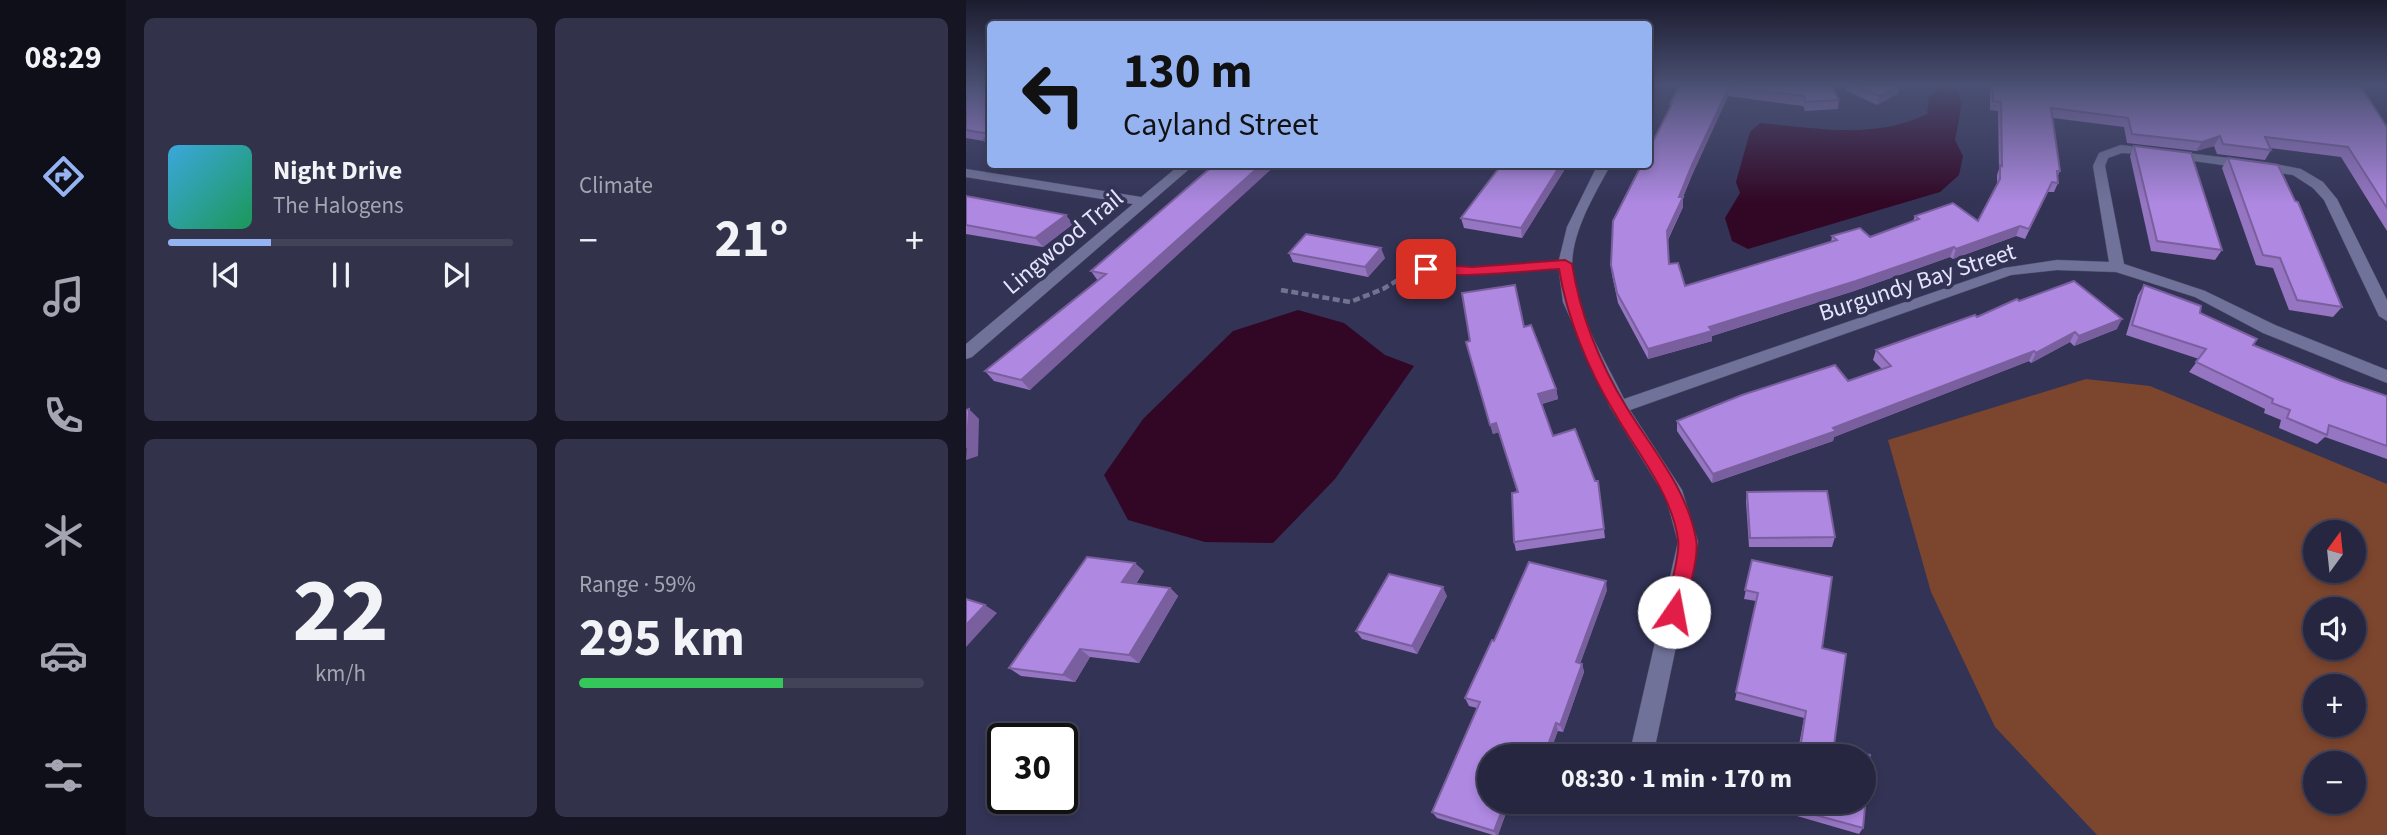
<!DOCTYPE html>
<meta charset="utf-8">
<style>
:root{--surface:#262640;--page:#32324b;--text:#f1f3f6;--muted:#a4a5b1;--line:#424359;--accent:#95b2f1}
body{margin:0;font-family:"Source Sans 3",sans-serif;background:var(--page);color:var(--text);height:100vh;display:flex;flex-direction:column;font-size:26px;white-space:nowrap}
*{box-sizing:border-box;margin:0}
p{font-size:23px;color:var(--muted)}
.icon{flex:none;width:38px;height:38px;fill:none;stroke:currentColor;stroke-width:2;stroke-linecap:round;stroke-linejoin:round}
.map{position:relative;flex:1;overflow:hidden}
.details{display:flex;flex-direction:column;gap:18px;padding:18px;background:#151523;width:840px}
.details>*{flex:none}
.hud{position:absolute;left:21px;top:21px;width:665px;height:147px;border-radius:7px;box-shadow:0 4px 10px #0003,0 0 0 2px var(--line);background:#95b2f1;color:#111;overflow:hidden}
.needle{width:46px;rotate:15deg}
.fabs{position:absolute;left:1337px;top:520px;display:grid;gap:14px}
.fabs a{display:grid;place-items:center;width:63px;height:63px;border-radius:50%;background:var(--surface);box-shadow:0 4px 10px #0003,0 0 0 2px var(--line);font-size:35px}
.speed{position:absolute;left:21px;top:723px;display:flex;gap:14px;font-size:35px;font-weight:700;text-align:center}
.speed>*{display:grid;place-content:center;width:91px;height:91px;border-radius:50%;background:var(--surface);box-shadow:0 4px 10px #0003,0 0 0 2px var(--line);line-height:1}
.speed .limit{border:4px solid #111;border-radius:10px;background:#fff;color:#111}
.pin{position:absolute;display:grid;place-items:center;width:60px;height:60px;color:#fff;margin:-30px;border-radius:14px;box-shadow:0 4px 10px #0006}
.me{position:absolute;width:77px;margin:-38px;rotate:12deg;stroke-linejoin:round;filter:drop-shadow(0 0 5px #0008)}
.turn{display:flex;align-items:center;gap:24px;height:147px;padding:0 21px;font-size:32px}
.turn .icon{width:91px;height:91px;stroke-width:2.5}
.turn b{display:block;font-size:49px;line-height:60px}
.big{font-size:52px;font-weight:700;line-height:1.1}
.details .card{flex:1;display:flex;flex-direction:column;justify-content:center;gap:10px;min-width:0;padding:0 24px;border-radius:10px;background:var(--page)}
.details .dial{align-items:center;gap:0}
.dial b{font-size:91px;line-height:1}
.song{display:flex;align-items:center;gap:21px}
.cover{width:84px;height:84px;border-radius:10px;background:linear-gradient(135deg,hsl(200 70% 55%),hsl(150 70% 35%))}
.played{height:7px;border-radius:4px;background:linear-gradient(90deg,var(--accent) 30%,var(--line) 30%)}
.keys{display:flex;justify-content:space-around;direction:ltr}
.heat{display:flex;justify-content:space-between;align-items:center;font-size:38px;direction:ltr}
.charge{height:10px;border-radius:5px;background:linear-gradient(90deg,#34c759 59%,var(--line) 0)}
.details .tiles{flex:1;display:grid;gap:18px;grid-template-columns:repeat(2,1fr)}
.trip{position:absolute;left:511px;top:744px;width:399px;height:70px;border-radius:35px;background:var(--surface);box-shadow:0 4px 10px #0003,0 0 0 2px var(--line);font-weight:700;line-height:70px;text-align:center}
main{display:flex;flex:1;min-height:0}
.tab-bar{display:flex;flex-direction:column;width:126px;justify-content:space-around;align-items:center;background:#0f0f1a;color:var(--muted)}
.tab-bar .icon{width:49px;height:49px}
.tab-bar .current{color:var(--accent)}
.tab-bar b{font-size:32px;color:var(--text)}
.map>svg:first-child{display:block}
.green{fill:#7c452e;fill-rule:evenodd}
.water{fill:#320725}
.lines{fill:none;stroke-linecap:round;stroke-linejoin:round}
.lane-casing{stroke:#4f4f6c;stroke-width:2}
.street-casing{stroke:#4f4f6c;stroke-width:1}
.path{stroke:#727291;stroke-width:4.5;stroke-dasharray:7 3.5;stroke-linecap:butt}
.lane{fill:#717299;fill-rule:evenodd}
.street{fill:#717299;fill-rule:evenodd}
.wall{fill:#9675c2}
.shaded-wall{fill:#7a5f9e}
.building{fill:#ae88e1;stroke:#7a5f9e;stroke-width:2}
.route{fill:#e11d48;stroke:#92132f;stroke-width:2}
.labels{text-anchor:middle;stroke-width:7;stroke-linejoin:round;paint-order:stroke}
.street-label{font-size:24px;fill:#e4e5fc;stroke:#333356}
</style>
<main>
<nav class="tab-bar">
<b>08:29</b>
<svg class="icon current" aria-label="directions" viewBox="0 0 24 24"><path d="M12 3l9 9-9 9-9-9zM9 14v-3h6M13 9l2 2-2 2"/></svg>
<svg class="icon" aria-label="music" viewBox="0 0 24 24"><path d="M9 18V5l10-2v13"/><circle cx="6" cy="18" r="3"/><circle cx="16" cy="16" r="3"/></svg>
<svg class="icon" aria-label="phone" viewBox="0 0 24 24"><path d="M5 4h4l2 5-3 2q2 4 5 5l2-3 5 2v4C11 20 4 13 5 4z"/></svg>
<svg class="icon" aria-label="climate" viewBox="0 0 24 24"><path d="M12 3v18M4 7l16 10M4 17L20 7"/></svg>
<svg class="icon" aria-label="car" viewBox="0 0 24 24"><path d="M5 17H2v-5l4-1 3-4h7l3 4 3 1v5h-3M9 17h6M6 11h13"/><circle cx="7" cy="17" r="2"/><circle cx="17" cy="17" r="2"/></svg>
<svg class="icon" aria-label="filters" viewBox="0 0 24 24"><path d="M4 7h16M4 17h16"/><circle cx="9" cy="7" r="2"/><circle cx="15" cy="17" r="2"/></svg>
</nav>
<section class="details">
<div class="tiles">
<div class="card">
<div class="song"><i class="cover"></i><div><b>Night Drive</b><p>The Halogens</p></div></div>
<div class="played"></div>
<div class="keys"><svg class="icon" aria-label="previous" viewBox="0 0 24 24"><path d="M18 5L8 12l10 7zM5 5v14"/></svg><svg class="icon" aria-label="pause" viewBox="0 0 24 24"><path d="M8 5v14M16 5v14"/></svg><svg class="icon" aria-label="next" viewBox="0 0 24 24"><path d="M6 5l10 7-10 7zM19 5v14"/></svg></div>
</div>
<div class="card"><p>Climate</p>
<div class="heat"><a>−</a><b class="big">21°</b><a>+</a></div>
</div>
<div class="card dial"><b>22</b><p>km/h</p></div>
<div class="card"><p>Range · 59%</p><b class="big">295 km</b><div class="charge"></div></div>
</div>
</section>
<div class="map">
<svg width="1421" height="835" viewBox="0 0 1421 835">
<rect width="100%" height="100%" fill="#333356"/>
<path class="green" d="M1120,379L1184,386L1421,484V835H1131L1029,727L965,592L922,440ZM1349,532H1388V570H1349ZM1349,609H1388V648H1349ZM1349,686H1388V724H1349ZM1349,763H1388V802H1349Z"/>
<g class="water">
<path d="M973,89L991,91L996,103L989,140L997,156L993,175L974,192L782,249L766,241L759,218L774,193L770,182L784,132L794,123C850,128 908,140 961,114L963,96Z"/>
<polygon points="332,310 378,323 419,355 448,366 369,479 307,543 239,542 162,520 138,475 177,419 267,331"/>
</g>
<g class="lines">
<g class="lane-casing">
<polygon id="lane" points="599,261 603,262 603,266 506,274 459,272 454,269 459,266 506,268"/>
</g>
<g class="street-casing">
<g id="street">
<polygon points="682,86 689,86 682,90"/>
<path d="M1155,145L1304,163L1335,169L1357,182L1371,199L1421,300V321L1413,316L1358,200L1347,188L1327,175L1178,154L1156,153L1142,158L1139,166L1158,264L1239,291L1309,325L1421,370V383L1297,333L1229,297L1150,272L1091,270L1045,275L664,410L716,490L732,542L687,756H663L712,542L700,498L644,407L597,302L592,264L601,227L632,164H645C629,194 607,229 606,264C605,306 640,361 658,399L1038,268L1091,260L1143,262L1127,166L1133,153Z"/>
<polygon points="215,164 229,164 6,357 0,359 0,344 167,204 0,177 0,169 175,197"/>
</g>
</g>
<polyline class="path" points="315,290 384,302 417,289 442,274"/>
<use href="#lane" class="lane"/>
<use href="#street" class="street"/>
</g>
<g class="wall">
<polygon points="0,86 24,86 24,149 18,141 0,138"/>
<polygon points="713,86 866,86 873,100 872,109 839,111 837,106 762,96 726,175 717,197 717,207 702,240 703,264 719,286 865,242 866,236 904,237 947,221 949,216 1012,221 1031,185 1031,175 1033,169 1032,111 1024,110 1024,86 1388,86 1421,127 1421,231 1375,157 1304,148 1305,150 1299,160 1251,154 1248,146 1230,151 1161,143 1158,127 1087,118 1094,171 1091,177 1092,183 1088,192 1082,192 1059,239 1050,236 987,259 984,257 888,291 746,336 746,341 682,359 652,303 646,275 645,265 704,109 704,104"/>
<polygon points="880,86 933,86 931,94 911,105 879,90"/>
<polygon points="1168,146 1256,250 1249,260 1185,251 1164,156"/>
<polygon points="1262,158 1376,307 1367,317 1323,310 1307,268 1290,265 1256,168"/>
<polygon points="117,164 154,164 147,170"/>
<polygon points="249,164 64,390 28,381 19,371 132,281 125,271"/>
<polygon points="602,164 556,238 498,228 495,218"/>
<polygon points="0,196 107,224 77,247 0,234"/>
<polygon points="323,253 419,258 402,277 327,262"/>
<polygon points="1178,285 1234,313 1287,345 1376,381 1421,396 1421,459 1359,437 1351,444 1313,428 1315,420 1298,413 1299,409 1223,372 1233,359 1160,335 1172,295"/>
<polygon points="1053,301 1151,329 1108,346 1104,342 1065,363 1063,361 868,437 867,441 746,483 711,431 711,421 882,381 916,369 907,360 910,350 1011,317"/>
<polygon points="558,327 590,389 592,399 576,404 587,436 629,481 632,481 639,538 550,551 548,542 551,492 533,432 527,434 500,342"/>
<polygon points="781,492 869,537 866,547 783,547 780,501"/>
<polygon points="786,560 866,577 856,648 880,654 868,745 904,755 897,828 893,834 797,806 797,802 898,802 898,756 831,756 838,718 769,700 790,601 778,599"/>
<polygon points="178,571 170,584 204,588 212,596 173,663 124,657 109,682 55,676 43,668"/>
<polygon points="641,590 614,663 616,664 618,672 597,732 592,731 523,802 544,802 532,835 527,835 471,818 466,812 511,708 503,706 499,698"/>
<polygon points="481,596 451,654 396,639 390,631"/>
<polygon points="546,802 567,802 565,807"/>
</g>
<g class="shaded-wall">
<polygon points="932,86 933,86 931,94 911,105 913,96"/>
<polygon points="763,87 762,96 726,175 717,197 717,207 701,241 701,231 713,197 726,165"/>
<polygon points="1254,136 1248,146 1230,151 1236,142"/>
<polygon points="144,164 154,164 147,170"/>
<polygon points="296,164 311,164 64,390 55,380"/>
<polygon points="595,164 602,164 556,238 555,228"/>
<polygon points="100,215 107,224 77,247 69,238"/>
<polygon points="1054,226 1050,236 987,259 990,249"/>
<polygon points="988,247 984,257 888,291 746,336 746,341 682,359 682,349 743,327"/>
<polygon points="415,248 419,258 402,277 399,267"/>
<polygon points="1156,319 1151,329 1108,346 1113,336"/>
<polygon points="1109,332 1104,342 1065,363 1070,353"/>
<polygon points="1068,351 1063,361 868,437 867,441 746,483 747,474"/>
<polygon points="590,389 592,399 574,404 572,394"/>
<polygon points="3,409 13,419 12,456 0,460"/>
<polygon points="530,423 533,432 527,434 524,425"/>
<polygon points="169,563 178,571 165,591 156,582"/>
<polygon points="640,581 641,590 612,670 610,662"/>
<polygon points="477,587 481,596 451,654 446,646"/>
<polygon points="204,588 212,596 173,663 163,655"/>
<polygon points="19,605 31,613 0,647 0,625"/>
<polygon points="114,649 124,657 109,682 97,675"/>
<polygon points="616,664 618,672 597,732 594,725"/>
<polygon points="590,723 592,731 583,756 578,756"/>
<polygon points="539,802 544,802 532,835 530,835 528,831"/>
</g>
<g class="building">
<polygon points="0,86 24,86 24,134 0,130"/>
<polygon points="713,86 866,86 873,100 840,102 838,96 763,87 726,165 713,197 717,197 701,231 703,264 712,263 719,286 871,240 866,236 894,228 904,237 953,219 949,216 987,203 1012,221 1034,179 1034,165 1036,166 1035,102 1027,101 1027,86 1395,87 1421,127 1421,208 1382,147 1299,137 1305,150 1257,144 1254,136 1236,142 1166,134 1162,118 1085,108 1094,171 1091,171 1092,183 1086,182 1063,229 1054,226 990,249 988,247 890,281 743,327 746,331 682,349 651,293 645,265 647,221 676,164 682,164 682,151 706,104 704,104"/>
<polygon points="891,86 932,86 913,96"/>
<polygon points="24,135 24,141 17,140"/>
<polygon points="1168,146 1225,153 1256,250 1191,241"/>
<polygon points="1262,158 1312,165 1329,201 1332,202 1376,307 1331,300 1314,258 1297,255"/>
<polygon points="249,164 296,164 55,380 19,371 140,274 125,271"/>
<polygon points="536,164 595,164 555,228 495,218"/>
<polygon points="0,196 100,215 69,238 0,225"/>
<polygon points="340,234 415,248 399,267 323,253"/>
<polygon points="1108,281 1156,319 1113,336 1109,332 1070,353 1068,351 867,428 870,431 747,474 711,421 776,395 869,365 882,381 925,366 910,350 1009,315 1011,317 1051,299 1053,301"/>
<polygon points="549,285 558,327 565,325 590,389 572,394 587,436 609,429 629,481 632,481 638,529 548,542 546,493 552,492 530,423 524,425 500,342 504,341 496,293"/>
<polygon points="1178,285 1235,306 1234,313 1291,339 1287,345 1376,381 1421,396 1421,446 1363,425 1361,435 1321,418 1324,410 1306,403 1307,399 1230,362 1240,349 1166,325"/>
<polygon points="3,409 1,446 0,447 0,410"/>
<polygon points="861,491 869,537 784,538 781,492"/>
<polygon points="121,557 169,563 156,582 204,588 163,655 114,649 97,675 43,668"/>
<polygon points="786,560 866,577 856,648 880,654 868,745 904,755 897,828 802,802 898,802 898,756 833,756 840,711 770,692 792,593 779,590"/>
<polygon points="563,562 640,581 610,662 616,664 594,725 590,723 578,756 523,756 523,802 539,802 528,831 466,812 514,702 499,698 526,640 528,641"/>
<polygon points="423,574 477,587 446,646 390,631"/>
<polygon points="0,599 19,605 0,625"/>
</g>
<linearGradient id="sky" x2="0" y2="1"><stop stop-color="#1c1c2f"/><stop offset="0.42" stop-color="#4a5073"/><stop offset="1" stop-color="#4a5073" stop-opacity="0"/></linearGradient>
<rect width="1421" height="203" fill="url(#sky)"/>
<path class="route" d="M599,260L606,264C614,314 634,364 661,408C687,450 721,489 730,539C734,556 721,594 718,612L715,618L708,621L701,618L698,612C702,596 715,554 712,539C705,492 671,453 648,412C622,369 601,318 593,269C569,270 468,282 453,269L460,264L506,267Z"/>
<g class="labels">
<g class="street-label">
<text transform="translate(97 242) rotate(-40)" y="8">Lingwood Trail</text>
<text transform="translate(951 282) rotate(-18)" y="8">Burgundy Bay Street</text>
</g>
</g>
</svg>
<div class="fabs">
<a><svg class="needle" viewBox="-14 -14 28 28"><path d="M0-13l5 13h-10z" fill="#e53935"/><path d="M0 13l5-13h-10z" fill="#a4a5b1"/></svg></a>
<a><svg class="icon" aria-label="sound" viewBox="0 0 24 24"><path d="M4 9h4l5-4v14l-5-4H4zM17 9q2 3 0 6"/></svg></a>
<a>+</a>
<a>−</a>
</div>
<div class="speed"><div class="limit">30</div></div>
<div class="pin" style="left:460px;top:269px;background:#d93025"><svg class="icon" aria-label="arrive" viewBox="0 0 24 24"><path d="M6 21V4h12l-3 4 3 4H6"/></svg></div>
<svg class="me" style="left:708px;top:612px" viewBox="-20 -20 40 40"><circle r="19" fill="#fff"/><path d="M0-13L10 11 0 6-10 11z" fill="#e11d48"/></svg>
<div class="trip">08:30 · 1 min · 170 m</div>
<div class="hud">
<div class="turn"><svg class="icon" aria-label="left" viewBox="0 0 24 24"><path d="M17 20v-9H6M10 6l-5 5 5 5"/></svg><div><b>130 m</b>Cayland Street</div></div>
</div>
</div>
</main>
